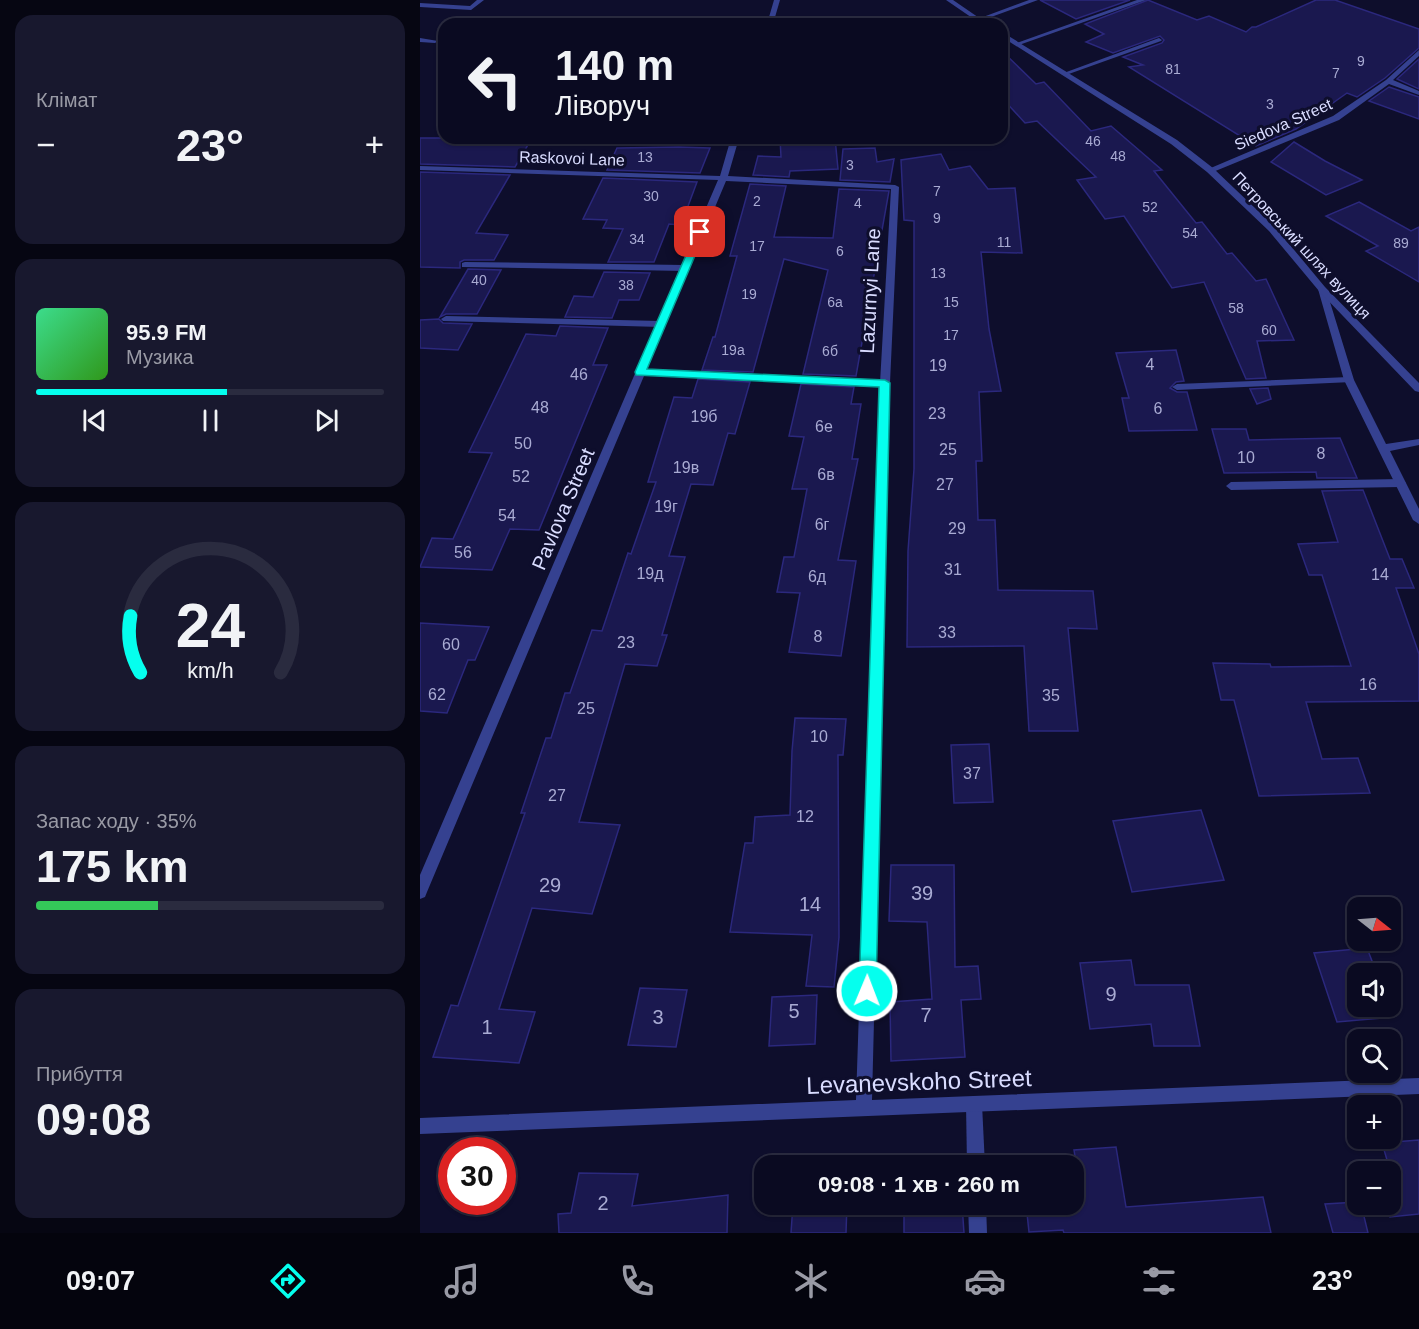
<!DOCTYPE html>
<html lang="uk">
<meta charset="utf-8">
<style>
:root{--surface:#0a0a21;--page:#18182e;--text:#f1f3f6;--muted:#999aa5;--line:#2a2b3f;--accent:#05ffee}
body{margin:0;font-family:Helvetica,sans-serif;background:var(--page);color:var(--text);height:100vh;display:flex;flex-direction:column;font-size:22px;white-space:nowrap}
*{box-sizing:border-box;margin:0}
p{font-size:20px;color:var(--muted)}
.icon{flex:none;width:33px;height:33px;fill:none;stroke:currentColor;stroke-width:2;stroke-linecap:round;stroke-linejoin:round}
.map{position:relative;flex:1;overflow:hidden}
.sheet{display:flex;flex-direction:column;gap:15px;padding:15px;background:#060612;width:420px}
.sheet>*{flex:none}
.top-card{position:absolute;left:18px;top:18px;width:570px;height:126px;border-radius:18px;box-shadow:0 2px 4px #0004,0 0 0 2px var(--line);background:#0a0a21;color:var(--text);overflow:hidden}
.needle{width:39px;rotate:107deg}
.fabs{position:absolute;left:927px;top:897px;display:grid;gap:12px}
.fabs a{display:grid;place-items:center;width:54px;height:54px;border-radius:12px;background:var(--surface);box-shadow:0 2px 4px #0004,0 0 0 2px var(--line);font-size:30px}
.speed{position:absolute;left:18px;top:1137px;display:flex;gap:12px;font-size:30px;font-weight:700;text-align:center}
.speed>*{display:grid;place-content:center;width:78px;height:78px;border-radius:50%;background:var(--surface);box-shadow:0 2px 4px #0004,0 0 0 2px var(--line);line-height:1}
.speed .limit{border:9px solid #d22;background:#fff;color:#111}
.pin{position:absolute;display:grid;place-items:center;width:51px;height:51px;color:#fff;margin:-26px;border-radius:12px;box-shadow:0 3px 9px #0006}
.me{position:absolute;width:66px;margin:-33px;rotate:1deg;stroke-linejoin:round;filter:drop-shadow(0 0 4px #0008)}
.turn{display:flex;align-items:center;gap:21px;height:126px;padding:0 18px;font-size:27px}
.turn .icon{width:78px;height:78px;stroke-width:2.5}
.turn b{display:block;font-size:42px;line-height:51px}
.big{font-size:45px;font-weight:600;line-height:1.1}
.sheet .tile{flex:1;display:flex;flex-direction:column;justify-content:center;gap:9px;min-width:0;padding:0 21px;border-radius:18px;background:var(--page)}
.sheet .dial{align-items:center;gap:0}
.dial svg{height:156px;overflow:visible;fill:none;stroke:var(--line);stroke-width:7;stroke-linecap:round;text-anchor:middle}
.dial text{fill:var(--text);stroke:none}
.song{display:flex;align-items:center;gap:18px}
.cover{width:72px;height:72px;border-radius:9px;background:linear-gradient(135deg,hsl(150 70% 55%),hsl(110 70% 35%))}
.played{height:6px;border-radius:3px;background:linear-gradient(90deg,var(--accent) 55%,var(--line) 55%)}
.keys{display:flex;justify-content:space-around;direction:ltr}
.heat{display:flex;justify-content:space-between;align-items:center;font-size:33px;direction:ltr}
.charge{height:9px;border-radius:4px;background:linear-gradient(90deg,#34c759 35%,var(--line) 0)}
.trip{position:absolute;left:334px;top:1155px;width:330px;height:60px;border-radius:18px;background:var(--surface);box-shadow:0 2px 4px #0004,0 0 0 2px var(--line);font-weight:600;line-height:60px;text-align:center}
.dock{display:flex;height:96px;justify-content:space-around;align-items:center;background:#04040d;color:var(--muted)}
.dock .icon{width:42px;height:42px}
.dock .selected{color:var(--accent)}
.dock b{font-size:27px;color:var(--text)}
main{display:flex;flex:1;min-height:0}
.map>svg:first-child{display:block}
.building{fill:#1a184f;stroke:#2b287d;stroke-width:1.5}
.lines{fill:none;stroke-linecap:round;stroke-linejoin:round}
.service{fill:#354190;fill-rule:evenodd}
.minor{fill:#354190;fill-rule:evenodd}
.tertiary{fill:#354190;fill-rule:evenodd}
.route{fill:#05ffee;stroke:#03a69b;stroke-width:1.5}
.labels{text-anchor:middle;stroke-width:6;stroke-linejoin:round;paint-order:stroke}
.far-number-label{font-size:14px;fill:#a9abd3}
.far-street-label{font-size:16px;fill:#d9dcff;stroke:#0e0e2c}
.number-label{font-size:16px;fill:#a9abd3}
.street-label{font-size:20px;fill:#d9dcff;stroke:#0e0e2c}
.near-number-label{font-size:20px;fill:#a9abd3}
.near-street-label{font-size:24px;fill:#d9dcff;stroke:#0e0e2c}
</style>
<main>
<section class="sheet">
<div class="tile"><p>Клімат</p>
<div class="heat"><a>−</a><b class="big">23°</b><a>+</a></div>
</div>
<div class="tile">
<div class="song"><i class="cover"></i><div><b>95.9 FM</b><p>Музика</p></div></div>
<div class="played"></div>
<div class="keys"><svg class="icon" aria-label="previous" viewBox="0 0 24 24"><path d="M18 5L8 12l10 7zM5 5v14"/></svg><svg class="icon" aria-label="pause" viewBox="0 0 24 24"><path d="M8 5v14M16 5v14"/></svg><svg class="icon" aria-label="next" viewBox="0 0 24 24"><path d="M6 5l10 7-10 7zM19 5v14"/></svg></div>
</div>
<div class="tile dial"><svg viewBox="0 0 100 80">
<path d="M14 69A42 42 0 1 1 86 69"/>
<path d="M14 69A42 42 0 0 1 9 40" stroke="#05ffee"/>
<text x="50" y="56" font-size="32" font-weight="700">24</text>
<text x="50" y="72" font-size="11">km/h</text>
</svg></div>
<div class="tile"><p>Запас ходу · 35%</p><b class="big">175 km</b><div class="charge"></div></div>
<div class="tile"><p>Прибуття</p><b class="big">09:08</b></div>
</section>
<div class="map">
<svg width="999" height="1233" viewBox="0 0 999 1233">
<rect width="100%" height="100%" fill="#0e0e2c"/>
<g class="building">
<polygon points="620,0 710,0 656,19"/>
<polygon points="728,0 777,20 789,16 826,32 832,27 836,27 896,0 915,0 999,29 999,48 965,78 937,97 927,93 876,129 836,146 709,67 723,65 703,57 742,43 744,40 740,36 693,53 666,42 684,34 665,24"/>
<polygon points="582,51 616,84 624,82 671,131 691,126 742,170 734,171 776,223 782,222 807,254 812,253 836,281 846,279 874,340 837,341 846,378 826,379 784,282 752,288 704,216 685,219 657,180 676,177 617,121 605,123 582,98"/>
<polygon points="999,59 999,89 977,79"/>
<polygon points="969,87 999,97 999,119 949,101"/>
<polygon points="0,138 112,138 95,167 0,164"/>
<polygon points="360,138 415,138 418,169 370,171 369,177 333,175 338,156 361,157"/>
<polygon points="874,142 905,161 942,180 906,195 851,162"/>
<polygon points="197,148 259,147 290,148 280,173 187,170"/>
<polygon points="455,148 457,162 474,159 470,182 420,180 423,149"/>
<polygon points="521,154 529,170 550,166 568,189 595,188 602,253 561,252 569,329 581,391 559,392 562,461 556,461 558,520 575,520 578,590 673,591 677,629 648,628 658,731 609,731 604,646 487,647 488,551 494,469 494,221 484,220 481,160"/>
<polygon points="0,172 90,175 56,233 88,235 74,260 44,260 40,262 40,268 0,267"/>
<polygon points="183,178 277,182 261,225 249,224 234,262 188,262 203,229 183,228 187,220 163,219"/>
<polygon points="330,184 366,186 354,237 413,238 419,189 469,191 436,376 383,374 408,270 364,259 333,372 282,370 293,337 295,337 317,256 310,256"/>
<polygon points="939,202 991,231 999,227 999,282 946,251 958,246 906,216"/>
<polygon points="48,269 81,270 57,314 26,314 20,317"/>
<polygon points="184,272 230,273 219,300 199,300 192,318 145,317 154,296 173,297"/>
<polygon points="19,319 23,323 52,324 38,350 0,348 0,320"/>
<polygon points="140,326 188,328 173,365 187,365 119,530 90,529 72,570 0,567 12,538 33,539 72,453 49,452 106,334 136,336"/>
<polygon points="756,350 764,381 756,382 750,388 757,392 767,392 777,430 709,431 702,398 709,398 696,353"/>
<polygon points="278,379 330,382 315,434 308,433 293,485 271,484 249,556 265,557 242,635 247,635 237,666 205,664 159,822 200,825 172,914 112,908 79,1009 115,1012 99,1063 13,1057 31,1005 38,1006 105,813 101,813 126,738 131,738 145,693 150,693 172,630 182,631 208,553 211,554 236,482 228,482 254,397 272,398"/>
<polygon points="381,384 434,387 431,404 441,404 432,459 438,459 418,560 436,561 421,656 369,652 380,593 357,592 364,557 374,557 387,489 372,489 384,437 369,436"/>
<polygon points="848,388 851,399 837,404 830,389"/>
<polygon points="792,429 826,429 829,440 920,438 937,478 897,478 896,472 804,473"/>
<polygon points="943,490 970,559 982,559 994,588 976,588 999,654 999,701 886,702 902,759 938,758 950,793 839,796 814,700 801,700 793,663 850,664 851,667 931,666 902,575 889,575 878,544 918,542 902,491"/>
<polygon points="0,623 69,627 55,660 48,660 27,713 0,711"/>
<polygon points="375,718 426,719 423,755 418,755 419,937 414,987 386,986 392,935 310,932 325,843 333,843 335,817 370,815 372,751"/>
<polygon points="569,744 573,802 534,803 531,745"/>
<polygon points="781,810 804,880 712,892 693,821"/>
<polygon points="471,865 534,865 535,967 558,966 561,999 541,1000 545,1057 471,1061 470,1002 512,999 507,922 469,921"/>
<polygon points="947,948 957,974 938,974 938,1006 969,1006 973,1017 917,1022 894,953"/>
<polygon points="711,960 715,985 769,985 780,1046 734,1046 731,1024 670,1029 660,963"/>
<polygon points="220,988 267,990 256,1047 208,1045"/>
<polygon points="397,995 395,1044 349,1046 352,997"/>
<polygon points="999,1140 999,1214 970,1217 970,1170 962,1143"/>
<polygon points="696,1147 706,1207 843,1197 851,1233 644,1233 643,1230 609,1232 606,1204 654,1204 654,1166 601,1166 601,1159 655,1156 654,1150"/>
<polygon points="540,1159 540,1166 483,1166 483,1162"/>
<polygon points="159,1173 218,1174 212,1206 308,1195 307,1233 139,1233 138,1214 151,1213"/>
<polygon points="938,1202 941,1204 948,1233 913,1233 905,1204"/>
<polygon points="373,1204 427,1204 426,1233 371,1233"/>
<polygon points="484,1204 542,1204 544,1233 484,1233"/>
</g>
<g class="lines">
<g class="service">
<polygon points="57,0 64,0 51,10 0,7 0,3 50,6"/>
<polygon points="609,0 618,0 560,21 555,20"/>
<polygon points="717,0 726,0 599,45 594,44"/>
<polygon points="0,38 18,41 15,43 0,42"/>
<polygon points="739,38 742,40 741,41 646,75 641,74"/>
<polygon points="45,262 265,265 269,268 265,271 42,267 42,263"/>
<polygon points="26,316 241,321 246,324 241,327 23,321 21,319"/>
<polygon points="220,369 465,380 470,383 465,386 217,374 217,370"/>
<polygon points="929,377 934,380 932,382 757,390 752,387 757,384"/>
<polygon points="981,479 986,483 981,487 811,490 806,486 811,482"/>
<polygon points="554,1096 560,1098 562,1104 565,1166 547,1166 546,1104 548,1098"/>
<polygon points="548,1204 566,1204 567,1233 549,1233"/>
</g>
<g class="minor">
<polygon points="354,0 360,0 353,24 347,24"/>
<polygon points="999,50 999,56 973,80 999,91 999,95 969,84 919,120 793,172 786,170 913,116 966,80"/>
<polygon points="311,138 319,138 308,176 475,185 479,187 470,383 452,1100 999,1078 999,1094 0,1134 0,1118 436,1100 460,383 471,189 306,181 7,892 5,897 0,899 0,875 298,180 0,170 0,166 300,176"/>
<polygon points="902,286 906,289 934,380 966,444 999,439 999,445 970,451 999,509 999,524 993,520 924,380 898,289"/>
</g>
<g class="tertiary">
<polygon points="526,0 533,0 568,24 561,24"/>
<polygon points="582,32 757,140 793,168 855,227 905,287 999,383 999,392 995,391 899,291 849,231 787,172 751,144 582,37"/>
</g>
</g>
<polygon class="route" points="277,230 285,232 227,369 465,380 470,383 456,991 454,997 447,1000 441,997 439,991 459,387 216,375 215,372"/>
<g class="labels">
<g class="far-number-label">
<text x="941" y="66">9</text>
<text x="753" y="74">81</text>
<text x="916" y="78">7</text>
<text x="850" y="109">3</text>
<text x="673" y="146">46</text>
<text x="698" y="161">48</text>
<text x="225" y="162">13</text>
<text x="430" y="170">3</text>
<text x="517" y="196">7</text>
<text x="231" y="201">30</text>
<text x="337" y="206">2</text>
<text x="438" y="208">4</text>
<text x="730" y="212">52</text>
<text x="517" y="223">9</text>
<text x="770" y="238">54</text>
<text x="217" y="244">34</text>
<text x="584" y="247">11</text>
<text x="981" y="248">89</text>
<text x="337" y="251">17</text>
<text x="420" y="256">6</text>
<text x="518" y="278">13</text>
<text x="59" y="285">40</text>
<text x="206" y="290">38</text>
<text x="329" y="299">19</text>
<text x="415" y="307">6а</text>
<text x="531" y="307">15</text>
<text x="816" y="313">58</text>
<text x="849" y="335">60</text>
<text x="531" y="340">17</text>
<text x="313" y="355">19а</text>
<text x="410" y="356">6б</text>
</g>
<g class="far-street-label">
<text transform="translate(863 124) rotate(-24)" y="6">Siedova Street</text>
<text transform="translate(152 158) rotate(2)" y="6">Raskovoi Lane</text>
<text transform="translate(882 245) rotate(47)" y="6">Петровський шлях вулиця</text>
</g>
<g class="number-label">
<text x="730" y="370">4</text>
<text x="518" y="371">19</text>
<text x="159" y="380">46</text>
<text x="120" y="413">48</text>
<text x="738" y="414">6</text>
<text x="517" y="419">23</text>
<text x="284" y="422">19б</text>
<text x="404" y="432">6е</text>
<text x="103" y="449">50</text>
<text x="528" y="455">25</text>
<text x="901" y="459">8</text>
<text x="826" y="463">10</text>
<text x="266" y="473">19в</text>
<text x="406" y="480">6в</text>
<text x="101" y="482">52</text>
<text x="525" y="490">27</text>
<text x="246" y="512">19г</text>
<text x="87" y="521">54</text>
<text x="402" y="530">6г</text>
<text x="537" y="534">29</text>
<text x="43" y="558">56</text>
<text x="533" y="575">31</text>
<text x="230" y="579">19д</text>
<text x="960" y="580">14</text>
<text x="397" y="582">6д</text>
<text x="527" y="638">33</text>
<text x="398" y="642">8</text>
<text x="206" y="648">23</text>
<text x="31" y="650">60</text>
<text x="948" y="690">16</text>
<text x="17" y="700">62</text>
<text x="631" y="701">35</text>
<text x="166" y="714">25</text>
<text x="399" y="742">10</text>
<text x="552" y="779">37</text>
<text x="137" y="801">27</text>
<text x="385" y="822">12</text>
</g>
<g class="street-label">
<text transform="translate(450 291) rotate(-87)" y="7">Lazurnyi Lane</text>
<text transform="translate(143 509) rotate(-67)" y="7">Pavlova Street</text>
</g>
<g class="near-number-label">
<text x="130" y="892">29</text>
<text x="502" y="900">39</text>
<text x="390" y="911">14</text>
<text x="691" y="1001">9</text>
<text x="374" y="1018">5</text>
<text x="506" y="1022">7</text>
<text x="238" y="1024">3</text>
<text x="67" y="1034">1</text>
<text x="183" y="1210">2</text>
</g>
<g class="near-street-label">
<text transform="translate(499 1082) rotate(-2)" y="8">Levanevskoho Street</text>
</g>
</g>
</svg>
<div class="fabs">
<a><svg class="needle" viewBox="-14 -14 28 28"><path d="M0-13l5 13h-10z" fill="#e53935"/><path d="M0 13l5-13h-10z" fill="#999aa5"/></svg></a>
<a><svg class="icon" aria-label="sound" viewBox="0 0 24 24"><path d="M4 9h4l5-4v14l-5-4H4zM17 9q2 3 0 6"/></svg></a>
<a><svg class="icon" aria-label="search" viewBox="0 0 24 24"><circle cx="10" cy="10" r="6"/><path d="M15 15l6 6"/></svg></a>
<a>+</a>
<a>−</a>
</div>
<div class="speed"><div class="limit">30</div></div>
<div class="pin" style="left:280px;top:232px;background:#d93025"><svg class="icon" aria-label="arrive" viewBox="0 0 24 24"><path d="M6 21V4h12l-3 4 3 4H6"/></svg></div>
<svg class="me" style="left:447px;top:991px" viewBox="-20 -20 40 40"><circle r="17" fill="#05ffee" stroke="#fff" stroke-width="3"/><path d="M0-11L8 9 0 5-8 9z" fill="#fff"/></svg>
<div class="trip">09:08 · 1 хв · 260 m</div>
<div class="top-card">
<div class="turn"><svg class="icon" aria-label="left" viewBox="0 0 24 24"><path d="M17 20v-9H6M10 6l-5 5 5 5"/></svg><div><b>140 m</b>Ліворуч</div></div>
</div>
</div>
</main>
<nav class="dock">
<b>09:07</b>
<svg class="icon selected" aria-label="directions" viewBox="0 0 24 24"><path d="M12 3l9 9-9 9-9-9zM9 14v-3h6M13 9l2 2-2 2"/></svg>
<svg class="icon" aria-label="music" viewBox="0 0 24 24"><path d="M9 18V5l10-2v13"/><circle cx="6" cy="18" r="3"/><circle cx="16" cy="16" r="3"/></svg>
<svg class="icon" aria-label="phone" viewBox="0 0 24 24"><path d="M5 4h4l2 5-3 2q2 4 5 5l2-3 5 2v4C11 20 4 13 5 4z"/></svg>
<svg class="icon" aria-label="climate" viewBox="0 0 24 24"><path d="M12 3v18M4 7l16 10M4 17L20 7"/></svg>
<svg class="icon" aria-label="car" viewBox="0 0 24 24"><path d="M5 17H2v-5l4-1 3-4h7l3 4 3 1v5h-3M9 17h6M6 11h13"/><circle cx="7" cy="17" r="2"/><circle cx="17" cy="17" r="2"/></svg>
<svg class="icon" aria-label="filters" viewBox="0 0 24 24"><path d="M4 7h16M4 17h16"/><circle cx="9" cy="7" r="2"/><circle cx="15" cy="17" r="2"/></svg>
<b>23°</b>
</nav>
